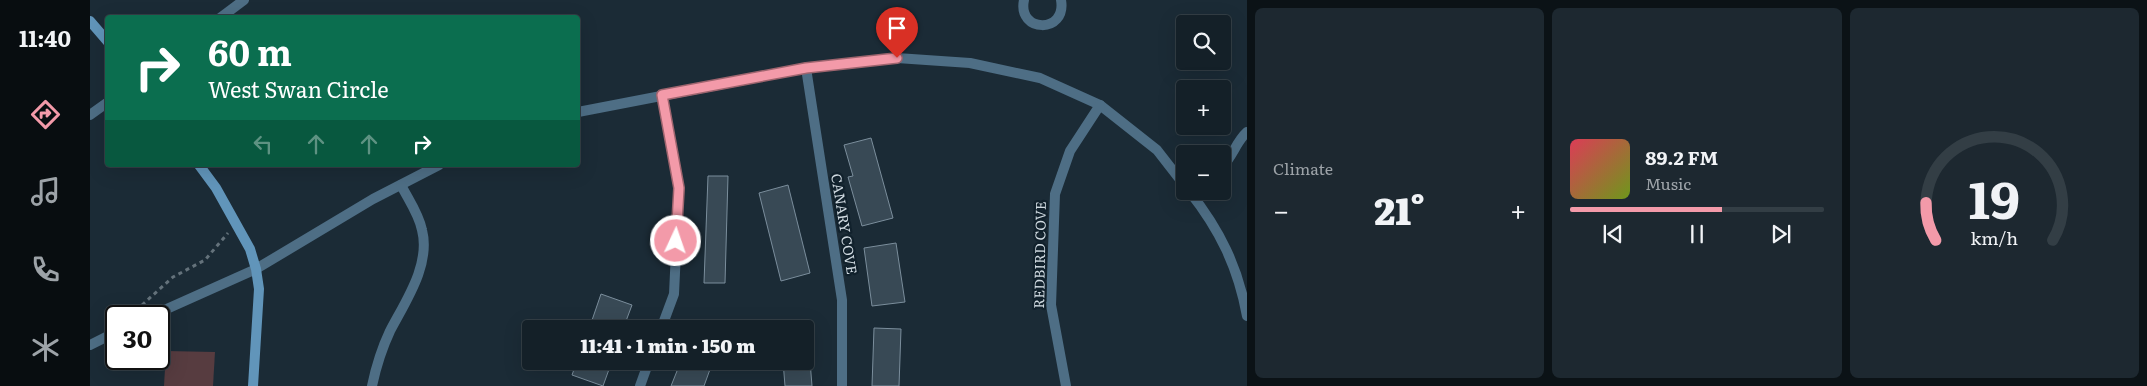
<!DOCTYPE html>
<meta charset="utf-8">
<style>
:root{--surface:#142028;--page:#1d2830;--text:#f1f3f6;--muted:#9da3a8;--line:#333e45;--accent:#f39aa9}
body{margin:0;font-family:Literata,serif;background:var(--page);color:var(--text);height:100vh;display:flex;flex-direction:column;font-size:19px;white-space:nowrap}
*{box-sizing:border-box;margin:0}
p{font-size:16px;color:var(--muted)}
.icon{flex:none;width:28px;height:28px;fill:none;stroke:currentColor;stroke-width:2;stroke-linecap:round;stroke-linejoin:round}
.map{position:relative;flex:1;overflow:hidden}
.panel{display:flex;flex-direction:column;gap:8px;padding:8px;background:#0b1216;width:900px}
.panel>*{flex:none}
.top-card{position:absolute;left:15px;top:15px;width:475px;height:152px;border-radius:5px;box-shadow:0 5px 20px #0002,0 0 0 1px var(--line);background:#0b6e4f;color:#fff;overflow:hidden}
.tools{position:absolute;left:1086px;top:15px;display:grid;gap:10px}
.tools a{display:grid;place-items:center;width:55px;height:55px;border-radius:5px;background:var(--surface);box-shadow:0 5px 20px #0002,0 0 0 1px var(--line);font-size:25px}
.speed{position:absolute;left:15px;top:305px;display:flex;gap:10px;font-size:25px;font-weight:700;text-align:center}
.speed>*{display:grid;place-content:center;width:65px;height:65px;border-radius:50%;background:var(--surface);box-shadow:0 5px 20px #0002,0 0 0 1px var(--line);line-height:1}
.speed .limit{border:2px solid #111;border-radius:8px;background:#fff;color:#111}
.pin{position:absolute;display:grid;place-items:center;width:42px;height:42px;color:#fff;margin:-51px -21px;border-radius:50% 50% 50% 0;rotate:-45deg;box-shadow:0 0 5px #0007}
.pin .icon{rotate:45deg}
.me{position:absolute;width:55px;margin:-28px;rotate:3deg;stroke-linejoin:round;filter:drop-shadow(0 0 4px #0008)}
.turn{display:flex;align-items:center;gap:18px;height:105px;padding:0 20px;font-size:22px}
.turn .icon{width:65px;height:65px;stroke-width:2.5}
.turn b{display:block;font-size:35px;line-height:42px}
.lanes{display:flex;align-items:center;height:48px;padding:0 20px;background:#0003;justify-content:center;gap:25px;direction:ltr}
.lanes .off{opacity:.35}
.big{font-size:38px;font-weight:800;line-height:1.1}
.panel .tile{flex:1;display:flex;flex-direction:column;justify-content:center;gap:8px;min-width:0;padding:0 18px;border-radius:8px;background:var(--page)}
.panel .dial{align-items:center;gap:0}
.dial svg{height:130px;overflow:visible;fill:none;stroke:var(--line);stroke-width:7;stroke-linecap:round;text-anchor:middle}
.dial text{fill:var(--text);stroke:none}
.song{display:flex;align-items:center;gap:15px}
.cover{width:60px;height:60px;border-radius:8px;background:linear-gradient(135deg,hsl(350 70% 55%),hsl(80 70% 35%))}
.played{height:5px;border-radius:2px;background:linear-gradient(90deg,var(--accent) 60%,var(--line) 60%)}
.keys{display:flex;justify-content:space-around;direction:ltr}
.heat{display:flex;justify-content:space-between;align-items:center;font-size:28px;direction:ltr}
.panel .tiles{flex:1;display:grid;gap:8px;grid-template-columns:repeat(3,1fr)}
.trip{position:absolute;left:432px;top:320px;width:292px;height:50px;border-radius:5px;background:var(--surface);box-shadow:0 5px 20px #0002,0 0 0 1px var(--line);font-weight:800;line-height:50px;text-align:center}
main{display:flex;flex:1;min-height:0}
.menu{display:flex;flex-direction:column;width:90px;justify-content:space-around;align-items:center;background:#080d10;color:var(--muted)}
.menu .icon{width:35px;height:35px}
.menu .on{color:var(--accent)}
.menu b{font-size:22px;color:var(--text)}
.map>svg:first-child{display:block}
.green{fill:#573c40}
.building{fill:#384955;stroke:#7b8e9c}
.lines{fill:none;stroke-linecap:round;stroke-linejoin:round}
.path{stroke:#64727b;stroke-width:3;stroke-dasharray:4 4;stroke-linecap:butt}
.street{stroke:#4e6e85;stroke-width:10}
.secondary{stroke:#6195ba;stroke-width:10}
.route-casing{stroke:#9e646e;stroke-width:12}
.route{stroke:#f39aa9;stroke-width:9}
.labels{text-anchor:middle;stroke-width:4.5;stroke-linejoin:round;paint-order:stroke}
.street-label{font-size:14px;fill:#d0dae1;stroke:#11212c}
</style>
<main>
<nav class="menu">
<b>11:40</b>
<svg class="icon on" aria-label="directions" viewBox="0 0 24 24"><path d="M12 3l9 9-9 9-9-9zM9 14v-3h6M13 9l2 2-2 2"/></svg>
<svg class="icon" aria-label="music" viewBox="0 0 24 24"><path d="M9 18V5l10-2v13"/><circle cx="6" cy="18" r="3"/><circle cx="16" cy="16" r="3"/></svg>
<svg class="icon" aria-label="phone" viewBox="0 0 24 24"><path d="M5 4h4l2 5-3 2q2 4 5 5l2-3 5 2v4C11 20 4 13 5 4z"/></svg>
<svg class="icon" aria-label="climate" viewBox="0 0 24 24"><path d="M12 3v18M4 7l16 10M4 17L20 7"/></svg>
</nav>
<div class="map">
<svg width="1157" height="386" viewBox="0 0 1157 386">
<rect width="100%" height="100%" fill="#1b2b36"/>
<polygon class="green" points="76,351 125,352 123,386 74,386"/>
<g class="building">
<polygon points="781,138 803,218 772,226 758,177 763,176 754,145"/>
<polygon points="618,176 638,176 635,283 614,283"/>
<polygon points="698,185 720,273 691,281 669,193"/>
<polygon points="806,243 815,302 782,306 774,248"/>
<polygon points="511,294 542,305 533,329 499,329"/>
<polygon points="784,328 811,329 809,386 782,386"/>
<polygon points="487,361 522,361 513,386 482,375"/>
<polygon points="591,361 623,361 614,386 581,386"/>
<polygon points="693,361 720,361 722,386 695,386"/>
</g>
<g class="lines">
<polyline class="path" points="52,305 83,277 115,260 138,233"/>
<g class="street">
<path d="M934,0C927,33 977,34 971,0"/>
<polyline points="130,18 154,0"/>
<polyline points="716,68 752,300 752,386"/>
<polyline points="488,112 716,68 807,58 880,63 950,78 1010,105 1067,150 1095,186"/>
<polyline points="0,115 18,102"/>
<path d="M1132,167C1143,156 1146,142 1157,132"/>
<path d="M1099,191C1130,230 1148,267 1157,316"/>
<polyline points="61,316 166,269 283,199 349,165"/>
<polyline points="571,329 584,294 589,188 572,95"/>
<polyline points="0,345 26,332"/>
<path d="M282,386C286,367 292,348 300,331C315,302 341,265 332,230C329,214 318,199 311,185"/>
<polyline points="550,386 559,361"/>
<polyline points="976,386 961,305 965,194 980,151 1010,105"/>
</g>
<g class="secondary">
<polyline points="0,21 18,42"/>
<polyline points="109,165 126,188 160,249 166,269 169,289 163,386"/>
</g>
</g>
<g class="lines">
<g class="route-casing">
<polyline id="route" points="586,241 589,188 572,95 716,68 807,58"/>
</g>
<use href="#route" class="route"/>
</g>
<g class="labels">
<g class="street-label">
<text transform="translate(754 224) rotate(81)" y="5">CANARY COVE</text>
<text transform="translate(950 255) rotate(-89)" y="5">REDBIRD COVE</text>
</g>
</g>
</svg>
<div class="tools">
<a><svg class="icon" aria-label="search" viewBox="0 0 24 24"><circle cx="10" cy="10" r="6"/><path d="M15 15l6 6"/></svg></a>
<a>+</a>
<a>−</a>
</div>
<div class="speed"><div class="limit">30</div></div>
<div class="pin" style="left:807px;top:58px;background:#d93025"><svg class="icon" aria-label="arrive" viewBox="0 0 24 24"><path d="M6 21V4h12l-3 4 3 4H6"/></svg></div>
<svg class="me" style="left:586px;top:241px" viewBox="-20 -20 40 40"><circle r="17" fill="#f39aa9" stroke="#fff" stroke-width="3"/><path d="M0-11L8 9 0 5-8 9z" fill="#fff"/></svg>
<div class="trip">11:41 · 1 min · 150 m</div>
<div class="top-card">
<div class="turn"><svg class="icon" aria-label="right" viewBox="0 0 24 24"><path d="M7 20v-9h11M14 6l5 5-5 5"/></svg><div><b>60 m</b>West Swan Circle</div></div>
<div class="lanes"><svg class="icon off" aria-label="left" viewBox="0 0 24 24"><path d="M17 20v-9H6M10 6l-5 5 5 5"/></svg><svg class="icon off" aria-label="ahead" viewBox="0 0 24 24"><path d="M12 20V5M6 11l6-6 6 6"/></svg><svg class="icon off" aria-label="ahead" viewBox="0 0 24 24"><path d="M12 20V5M6 11l6-6 6 6"/></svg><svg class="icon" aria-label="right" viewBox="0 0 24 24"><path d="M7 20v-9h11M14 6l5 5-5 5"/></svg></div>
</div>
</div>
<section class="panel">
<div class="tiles">
<div class="tile"><p>Climate</p>
<div class="heat"><a>−</a><b class="big">21°</b><a>+</a></div>
</div>
<div class="tile">
<div class="song"><i class="cover"></i><div><b>89.2 FM</b><p>Music</p></div></div>
<div class="played"></div>
<div class="keys"><svg class="icon" aria-label="previous" viewBox="0 0 24 24"><path d="M18 5L8 12l10 7zM5 5v14"/></svg><svg class="icon" aria-label="pause" viewBox="0 0 24 24"><path d="M8 5v14M16 5v14"/></svg><svg class="icon" aria-label="next" viewBox="0 0 24 24"><path d="M6 5l10 7-10 7zM19 5v14"/></svg></div>
</div>
<div class="tile dial"><svg viewBox="0 0 100 80">
<path d="M14 69A42 42 0 1 1 86 69"/>
<path d="M14 69A42 42 0 0 1 8 46" stroke="#f39aa9"/>
<text x="50" y="56" font-size="32" font-weight="700">19</text>
<text x="50" y="72" font-size="11">km/h</text>
</svg></div>
</div>
</section>
</main>
